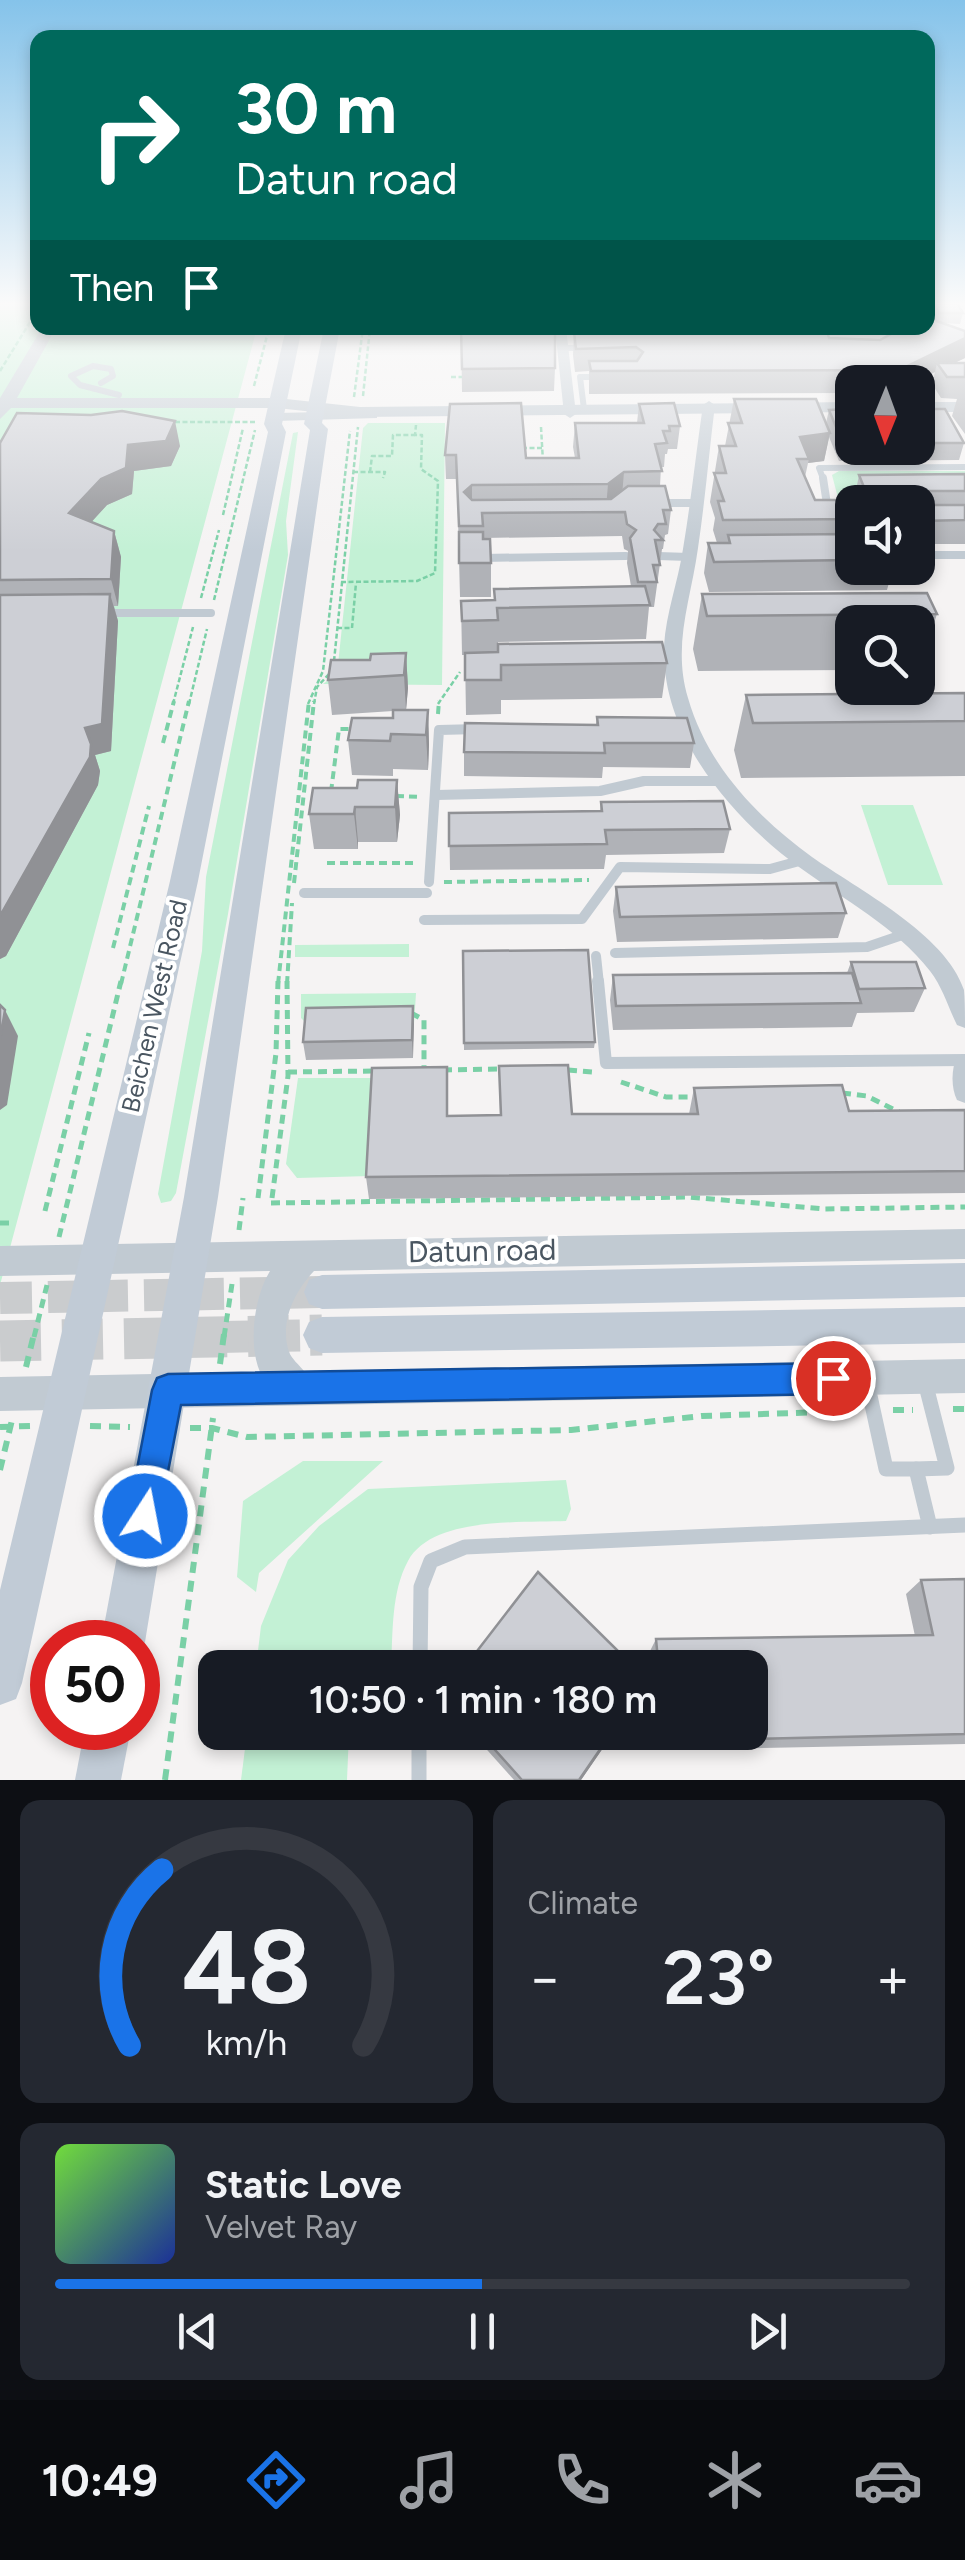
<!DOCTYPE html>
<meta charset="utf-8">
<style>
:root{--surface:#171b24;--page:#242831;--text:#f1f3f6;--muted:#9ea1a6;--line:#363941;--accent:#1a73e8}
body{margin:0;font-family:Figtree,sans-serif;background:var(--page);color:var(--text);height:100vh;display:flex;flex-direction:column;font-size:38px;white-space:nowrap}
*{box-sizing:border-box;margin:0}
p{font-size:32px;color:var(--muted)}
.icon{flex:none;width:55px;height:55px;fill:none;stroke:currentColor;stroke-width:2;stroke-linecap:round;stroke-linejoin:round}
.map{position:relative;height:1780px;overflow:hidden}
.sheet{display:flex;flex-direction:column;gap:20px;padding:20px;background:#0d0f14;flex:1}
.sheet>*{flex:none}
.guide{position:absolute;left:30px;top:30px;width:905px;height:305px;border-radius:20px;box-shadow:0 5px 15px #0003;background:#00695c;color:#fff;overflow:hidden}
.needle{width:65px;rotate:181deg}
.tools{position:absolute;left:835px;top:365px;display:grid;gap:20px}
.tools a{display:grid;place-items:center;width:100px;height:100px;border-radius:20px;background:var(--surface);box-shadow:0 5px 15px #0003;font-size:50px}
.speed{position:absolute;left:30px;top:1620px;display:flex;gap:20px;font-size:50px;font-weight:700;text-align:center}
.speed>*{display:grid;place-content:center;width:130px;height:130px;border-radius:50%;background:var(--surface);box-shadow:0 5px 15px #0003;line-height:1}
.speed .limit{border:15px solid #d22;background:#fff;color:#111}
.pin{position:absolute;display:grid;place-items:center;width:85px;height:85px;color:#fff;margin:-42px;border:5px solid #fff;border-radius:50%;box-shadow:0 2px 10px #0007}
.me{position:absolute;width:110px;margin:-55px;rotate:11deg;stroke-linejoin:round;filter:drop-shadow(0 0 8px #0008)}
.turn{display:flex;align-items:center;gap:35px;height:210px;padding:0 40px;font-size:45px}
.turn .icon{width:130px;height:130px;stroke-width:2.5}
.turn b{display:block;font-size:70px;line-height:85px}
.then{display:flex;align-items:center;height:95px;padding:0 40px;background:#0003;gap:20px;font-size:38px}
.big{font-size:75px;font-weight:600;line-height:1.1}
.sheet .widget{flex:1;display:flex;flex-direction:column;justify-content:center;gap:15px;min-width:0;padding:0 35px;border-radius:20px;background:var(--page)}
.sheet .dial{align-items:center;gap:0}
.dial svg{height:260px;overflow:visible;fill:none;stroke:var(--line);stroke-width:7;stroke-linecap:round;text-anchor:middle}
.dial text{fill:var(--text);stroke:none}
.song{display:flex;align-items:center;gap:30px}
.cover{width:120px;height:120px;border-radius:15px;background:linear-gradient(135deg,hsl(100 70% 55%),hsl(230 70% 35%))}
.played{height:10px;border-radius:5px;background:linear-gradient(90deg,var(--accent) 50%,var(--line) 50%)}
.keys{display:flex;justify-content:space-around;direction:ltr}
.heat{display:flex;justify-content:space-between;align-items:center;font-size:55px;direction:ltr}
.sheet .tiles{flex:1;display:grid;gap:20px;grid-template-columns:1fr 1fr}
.widget:last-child{grid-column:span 2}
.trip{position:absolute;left:198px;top:1650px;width:570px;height:100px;border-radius:20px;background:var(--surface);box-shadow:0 5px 15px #0003;font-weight:600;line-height:100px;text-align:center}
.tab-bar{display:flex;height:160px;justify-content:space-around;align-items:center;background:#090b0e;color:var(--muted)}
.tab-bar .icon{width:70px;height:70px}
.tab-bar .on{color:var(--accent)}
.tab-bar b{font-size:45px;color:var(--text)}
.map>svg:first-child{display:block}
.green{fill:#c3f1d5}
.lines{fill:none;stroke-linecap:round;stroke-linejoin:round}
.secondary-tunnel-far1{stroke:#caccce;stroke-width:32;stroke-dasharray:32 16;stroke-linecap:butt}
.secondary-tunnel{stroke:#caccce;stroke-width:41;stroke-dasharray:41 21;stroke-linecap:butt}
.path-far3{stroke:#7ad0a6;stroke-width:2.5;stroke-dasharray:5 2.5;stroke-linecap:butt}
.path-far2{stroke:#7ad0a6;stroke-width:4;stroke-dasharray:8 5;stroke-linecap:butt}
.path-far1{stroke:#7ad0a6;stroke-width:5;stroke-dasharray:9 6;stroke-linecap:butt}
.path{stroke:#7ad0a6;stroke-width:6;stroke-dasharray:11 8;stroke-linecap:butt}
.service-far4{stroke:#c1cad2;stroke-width:6}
.service-far3{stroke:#c1cad2;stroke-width:8}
.service-far2{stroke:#c1cad2;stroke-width:10}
.service-far1{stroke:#c1cad2;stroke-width:12}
.service{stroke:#c1cad2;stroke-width:15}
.minor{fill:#c1cad2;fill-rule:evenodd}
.tertiary{fill:#c1cad2;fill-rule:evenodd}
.secondary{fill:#c1cbd6;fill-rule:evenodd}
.wall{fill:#b0b2b7}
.shaded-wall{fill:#909195}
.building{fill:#cdcfd5;stroke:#909195;stroke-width:2.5}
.route{fill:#1a73e8;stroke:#114b97;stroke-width:2.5}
.labels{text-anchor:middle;stroke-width:8;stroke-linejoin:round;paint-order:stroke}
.street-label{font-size:25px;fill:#4a5661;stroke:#fff}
.near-street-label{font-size:30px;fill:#4a5661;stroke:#fff}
</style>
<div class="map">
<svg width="965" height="1780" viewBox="0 0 965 1780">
<rect width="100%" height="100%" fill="#f5f3f3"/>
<g class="green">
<polygon points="0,303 37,303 38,328 257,328 0,1285"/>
<polygon points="368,423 445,423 442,685 323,684 337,674 363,428"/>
<polygon points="298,432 286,521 288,555 228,914 176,1193 171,1201 161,1203 158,1194 202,951 206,877 293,433"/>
<polygon points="839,471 965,471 965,497 838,498 832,475"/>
<polygon points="861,805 913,805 943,885 888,885"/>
<polygon points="409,944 409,957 295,957 295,945"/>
<polygon points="416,993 414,1024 309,1026 301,1018 301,994"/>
<polygon points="298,1078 374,1078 370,1176 297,1178 286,1164"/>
<polygon points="303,1461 383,1461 259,1573 256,1592 237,1577 243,1501"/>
<path d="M566,1480L571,1509L566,1521C522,1523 432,1516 408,1561C391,1592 393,1633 391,1667H256L261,1626L288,1560L319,1526L368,1489Z"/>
<polygon points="247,1733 349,1733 347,1780 241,1780"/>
</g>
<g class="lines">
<g class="secondary-tunnel-far1">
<polyline points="0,1298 322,1292"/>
<polyline points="220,1337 322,1335"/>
</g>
<polyline class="secondary-tunnel" points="0,1341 322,1335"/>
<g class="path-far3">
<polyline points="0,371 38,309"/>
<polyline points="451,377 466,377"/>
<polyline points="254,386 269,328"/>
<polyline points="363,396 370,328"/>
<polyline points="354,397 363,328"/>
<polyline points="175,422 255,422"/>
<polyline points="541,427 543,462"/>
<polyline points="522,448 542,448"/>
<polyline points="353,472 385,472 383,478"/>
<polyline points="370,472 372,456 392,456 393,435 415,435"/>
<polyline points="223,515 243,428"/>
<polyline points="341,582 417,581 435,573 438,481 421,469 422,435 415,435 416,425"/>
<polyline points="201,598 219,530"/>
<polyline points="214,600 255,430"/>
<polyline points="337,628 352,628 356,583"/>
<polyline points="334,661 358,427"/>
<polyline points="173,704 193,627"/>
<polyline points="189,704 207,629"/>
<polyline points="308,704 323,671 350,431"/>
<polyline points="314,704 317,687 329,674"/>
<polyline points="438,704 460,672"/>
</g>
<g class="path-far2">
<polyline points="438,714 439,701"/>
<polyline points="163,743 174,701"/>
<polyline points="331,792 339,729 350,729"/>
<polyline points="396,796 421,797"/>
<polyline points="327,863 417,863"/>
<polyline points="444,882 589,880"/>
<polyline points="294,883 314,701"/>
<polyline points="113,948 149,806"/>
<polyline points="121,984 189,701"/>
<polyline points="278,984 309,701"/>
<polyline points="287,984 292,903"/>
</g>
<g class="path-far1">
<polyline points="411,1013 424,1020 424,1070"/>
<polyline points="443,1070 503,1069"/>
<polyline points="568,1070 593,1072"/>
<polyline points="288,1072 374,1071"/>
<polyline points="621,1082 666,1097 693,1097"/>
<polyline points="842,1093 867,1096 899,1112"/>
<polyline points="258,1198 276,1053 278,981"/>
<polyline points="272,1198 288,1076 287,981"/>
<polyline points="271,1203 689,1197 824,1209 965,1207"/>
<polyline points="45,1211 89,1033"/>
<polyline points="0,1223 10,1223"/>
<polyline points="239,1230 243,1198"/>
<polyline points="59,1237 121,981"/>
<polyline points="34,1337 47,1285"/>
<polyline points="224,1337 232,1284"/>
</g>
<g class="path">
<polyline points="220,1364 224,1334"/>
<polyline points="26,1367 34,1334"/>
<polyline points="953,1409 965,1409"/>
<polyline points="893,1410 913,1410"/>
<polyline points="90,1426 130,1427"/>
<polyline points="0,1427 30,1426"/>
<polyline points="190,1428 212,1428 247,1437 571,1430 702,1416 853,1411"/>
<polyline points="0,1470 12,1420"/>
<polyline points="165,1780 213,1418"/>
</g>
<g class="service-far4">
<polyline points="562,348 582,348 574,328"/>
<polyline points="101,383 113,376 111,369 93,366 71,376 80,385 119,395"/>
<polyline points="584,409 580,377 601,377"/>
<polyline points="824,481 819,468 965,467"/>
</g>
<g class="service-far3">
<polyline points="823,478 828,511"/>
<polyline points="656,503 695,503"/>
<polyline points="658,556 689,557"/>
<polyline points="482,558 626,556"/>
<polyline points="106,613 211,613"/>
</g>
<g class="service-far2">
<polyline points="436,795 600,791 644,781 722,781"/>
<polyline points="429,882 439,730 478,729"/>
<polyline points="304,893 427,893"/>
<polyline points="424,920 582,919 620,867 770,869 803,860"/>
<polyline points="615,953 867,947 908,933"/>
<polyline points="596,956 599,984"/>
</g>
<polyline class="service-far1" points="598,981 606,1063 965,1060"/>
<g class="service">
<polyline points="867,1382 886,1469 916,1469"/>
<polyline points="925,1382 947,1468 916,1469 930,1527"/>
<polyline points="420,1668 421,1587 431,1561 465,1547 965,1525"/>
<polyline points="419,1732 419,1780"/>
</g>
<g class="minor">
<polygon points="555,328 566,328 576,414 570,418 564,414"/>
<path d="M709,401L715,405C709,453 705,501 698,548C691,600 672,645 688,698C707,765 757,817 812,857C857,889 946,934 964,990C965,1001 965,1016 965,1028L957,1025C948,1007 943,988 930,971C895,926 844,900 799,867C731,817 661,736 664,646C666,613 678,582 683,549C691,501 696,453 703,405Z"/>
<polygon points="373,411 377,412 377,418 275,421 269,417 275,413"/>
<rect x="918" y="551" width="47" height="8"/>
<path d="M965,1055V1103L957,1100C951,1088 951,1069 957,1057Z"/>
</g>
<g class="tertiary">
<polygon points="42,328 56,328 17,398 277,398 360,407 852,402 852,412 360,417 277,408 11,408 0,419 0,398"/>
<rect x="918" y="402" width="47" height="10"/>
<path d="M965,1229V1259L314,1271C295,1291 279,1322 289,1352C291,1358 300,1366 304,1371L965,1359V1393L0,1411V1377L260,1372C248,1344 254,1297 270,1271L0,1276V1246Z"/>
</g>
<g class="secondary">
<polygon points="286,328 302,328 282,424 286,432 198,881 22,1683 16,1699 0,1705 0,1590 170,881 268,432 264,424"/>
<polygon points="324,328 340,328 322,423 328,429 218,1197 145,1642 138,1658 138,1642 101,1642 184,1197 310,430 304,424"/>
<polygon points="965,1263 965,1297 322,1309 309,1304 304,1292 309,1280 322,1275"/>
<polygon points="965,1307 965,1343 322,1353 309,1348 303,1335 309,1322 322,1317"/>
<polygon points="85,1728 131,1728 121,1780 75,1780"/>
</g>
</g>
<g class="wall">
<polygon points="928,303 957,303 963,313 960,324 942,323 965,331 965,358 954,363 965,363 965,434 952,416 957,399 941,398 932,384 935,372 914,382 852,382 852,393 589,394 589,371 575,372 573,355 574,332 584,332 583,328 622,328 623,330 691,330 690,328 826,328 829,338 880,340 890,334 887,328 928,328 935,321"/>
<polygon points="461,328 555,368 554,391 462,392"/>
<polygon points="734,399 826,423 829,410 852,409 852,448 918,448 918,409 964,443 959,460 839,461 829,437 824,461 808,463 805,477 815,500 854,500 859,475 965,474 965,544 918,544 918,502 852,502 852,568 893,568 887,590 709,592 704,573 708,543 717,543 713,530 715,518 710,502 719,446 725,446"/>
<polygon points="639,404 680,426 677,449 668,449 667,454 665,454 664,467 661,467 660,486 671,510 668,534 665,535 663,549 662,549 654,607 649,607 646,639 498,642 498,644 667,663 662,698 501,700 501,714 466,715 465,655 462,655 461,601 494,600 494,589 631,586 627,563 628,551 624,549 622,536 483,538 491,563 491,597 460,597 457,479 446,479 445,455 526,458 575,458 573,447 575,423 637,423"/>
<polygon points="0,443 180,446 171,466 134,471 132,494 107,505 91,522 114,531 121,557 118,606 114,606 118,621 111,751 95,755 100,771 98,785 6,956 0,959"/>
<polygon points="702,594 937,614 919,669 918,669 918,622 852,622 852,670 698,671 693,649"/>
<polygon points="406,653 408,688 406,710 428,710 429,745 428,770 393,769 393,776 352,775 348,740 393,718 393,711 332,715 328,680 370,660"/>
<polygon points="965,693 965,776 741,778 734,750 746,695"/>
<polygon points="597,717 694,743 690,768 603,767 602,778 464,776 464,752 596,724"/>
<polygon points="397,780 400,815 397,842 358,842 358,849 314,849 309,814 357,788"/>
<polygon points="601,802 730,829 724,853 606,855 604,869 450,870 449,813 600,812"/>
<polygon points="616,887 846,913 838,938 617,942 613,911"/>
<polygon points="463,951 595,1042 594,1048 464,1050"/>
<polygon points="851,962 925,988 914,1012 857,1013 852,1027 613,1030 610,1000 613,975 847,973"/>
<polygon points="413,1006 413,1058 306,1060 303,1042"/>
<polygon points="499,1066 572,1114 689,1114 694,1088 849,1111 965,1110 965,1193 369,1199 366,1177 448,1116 500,1115"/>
<polygon points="965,1579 965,1744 657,1750 656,1732 750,1732 627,1660 651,1660 650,1651 656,1639 915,1636 906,1594 921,1580"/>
<polygon points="471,1732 614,1732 581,1780 514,1780"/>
</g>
<g class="shaded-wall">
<polygon points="965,338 965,358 942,369 937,363 935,372 914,382 896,382 899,370"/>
<polygon points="175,421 180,446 171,466 134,471 132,494 107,505 76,539 69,513 128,445"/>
<polygon points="830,433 824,461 808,463 809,459 800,437"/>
<polygon points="624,472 622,496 606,509 608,484"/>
<polygon points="472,485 472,510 464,492"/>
<polygon points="114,531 121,557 118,606 111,579"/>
<polygon points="110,594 118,621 111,751 95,755 100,771 98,785 6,956 0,959 0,916"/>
<polygon points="406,653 408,688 406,710 404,675"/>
<polygon points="428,710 429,745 428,770 426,735"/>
<polygon points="397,780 400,815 397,842 395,807"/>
<polygon points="355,807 358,842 358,849 354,814"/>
<polygon points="413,1006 414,1024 413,1058 412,1040"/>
<polygon points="5,1010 18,1036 7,1105 0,1110 0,1040"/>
<polygon points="612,1732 614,1732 581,1780 579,1780"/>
</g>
<g class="building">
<polygon points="934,303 957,303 963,313 939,313"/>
<polygon points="928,318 965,331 965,338 899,370 591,371 589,361 637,361 643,352 636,347 576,349 574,332 586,332 589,328 622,328 623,330 699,330 698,328 826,328 829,338 880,340 902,328 928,328"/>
<polygon points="461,328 549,328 550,330 555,330 555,368 462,369"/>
<polygon points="937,363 965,363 965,377 947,377"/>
<polygon points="734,399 816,399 830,433 800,437 809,459 797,459 815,500 867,500 868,502 852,502 852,519 723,520 718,501 724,501 714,473 726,473 719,446 736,446 728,423 742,423"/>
<polygon points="521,403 526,458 579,458 575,423 644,423 639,404 674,403 680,426 669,426 670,431 663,431 667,443 655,444 662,471 624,472 608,484 472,485 464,492 472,500 611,499 628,486 665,486 671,510 663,510 666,524 658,524 654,530 663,540 655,540 660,565 653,565 657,582 638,582 630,538 636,530 627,524 625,512 482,513 483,526 459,526 456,455 445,455 450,404"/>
<polygon points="852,409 852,444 843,444 829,410"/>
<polygon points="918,409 945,409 964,443 918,443"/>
<polygon points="122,411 175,421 166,441 128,445 126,468 101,479 69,513 114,531 111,579 0,580 0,443 17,413 91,415"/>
<polygon points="965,474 965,491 922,491 917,499 924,505 965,505 965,520 918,521 918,502 870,502 859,475"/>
<polygon points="459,532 483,532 483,539 490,539 491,563 459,563"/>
<polygon points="852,534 852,560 714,562 708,543 730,543 728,535"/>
<polygon points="645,586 650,605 497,608 498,620 462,621 461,601 495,600 494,589"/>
<polygon points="927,593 937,614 707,616 702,594"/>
<polygon points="110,594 102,724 85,728 91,744 90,757 0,916 0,595"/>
<polygon points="662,642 667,663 501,665 501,680 465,680 465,653 498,652 498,644"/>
<polygon points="406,653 404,675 328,680 331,660 370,660 371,654"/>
<polygon points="965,693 965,721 753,723 746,695"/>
<polygon points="393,710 428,710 426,735 391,734 390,741 348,740 352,718 393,718"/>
<polygon points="597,717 687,718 694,743 604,743 605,753 464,752 465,723 598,725"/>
<polygon points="358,780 397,780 395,807 355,807 354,814 309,814 313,788 357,788"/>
<polygon points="723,801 730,829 605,830 607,844 449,846 449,813 602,811 601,802"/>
<polygon points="836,883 846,913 620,917 616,887"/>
<polygon points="588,950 595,1042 464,1043 463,951"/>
<polygon points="851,962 916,962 925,988 859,989"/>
<polygon points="852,973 861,1003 616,1006 613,975"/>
<polygon points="0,1005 5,1010 0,1040"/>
<polygon points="413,1006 412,1040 303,1042 306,1008"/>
<polygon points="568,1065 572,1114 698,1114 694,1088 842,1085 849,1111 965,1110 965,1171 366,1177 372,1068 447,1067 447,1116 501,1115 499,1066"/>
<polygon points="538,1572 627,1660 658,1660 656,1639 933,1635 921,1580 965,1579 965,1734 664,1741 663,1732 750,1732 750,1668 464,1668"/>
<polygon points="479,1732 612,1732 579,1780 522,1780"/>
</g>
<linearGradient id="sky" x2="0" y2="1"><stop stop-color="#85c3ea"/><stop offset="0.55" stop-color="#fafafa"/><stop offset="1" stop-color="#fafafa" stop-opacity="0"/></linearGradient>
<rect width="965" height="552" fill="url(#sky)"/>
<polygon class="route" points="833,1363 844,1367 848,1378 844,1390 833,1394 181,1405 157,1528 145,1533 133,1528 128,1516 152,1390 157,1378 168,1374"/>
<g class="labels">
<g class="street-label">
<text transform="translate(154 1006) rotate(-77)" y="9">Beichen West Road</text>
</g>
<g class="near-street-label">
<text transform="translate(482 1251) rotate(-1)" y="10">Datun road</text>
</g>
</g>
</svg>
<div class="tools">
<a><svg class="needle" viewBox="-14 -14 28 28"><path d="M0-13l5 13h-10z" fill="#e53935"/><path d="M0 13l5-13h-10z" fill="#9ea1a6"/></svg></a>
<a><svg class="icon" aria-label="sound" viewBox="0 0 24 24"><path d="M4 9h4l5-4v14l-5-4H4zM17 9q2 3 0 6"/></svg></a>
<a><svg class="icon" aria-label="search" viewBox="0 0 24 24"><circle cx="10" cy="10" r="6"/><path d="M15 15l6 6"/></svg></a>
</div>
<div class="speed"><div class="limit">50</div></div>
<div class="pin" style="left:833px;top:1378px;background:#d93025"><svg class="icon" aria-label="arrive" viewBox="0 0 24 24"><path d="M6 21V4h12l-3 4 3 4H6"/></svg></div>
<svg class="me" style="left:145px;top:1516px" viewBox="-20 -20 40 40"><circle r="17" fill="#1a73e8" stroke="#fff" stroke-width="3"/><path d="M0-11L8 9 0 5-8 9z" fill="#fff"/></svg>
<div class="trip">10:50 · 1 min · 180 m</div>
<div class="guide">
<div class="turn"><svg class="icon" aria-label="right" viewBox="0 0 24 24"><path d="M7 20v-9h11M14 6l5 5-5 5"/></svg><div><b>30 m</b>Datun road</div></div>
<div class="then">Then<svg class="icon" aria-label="arrive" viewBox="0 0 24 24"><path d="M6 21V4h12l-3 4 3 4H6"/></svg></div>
</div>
</div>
<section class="sheet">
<div class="tiles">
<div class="widget dial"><svg viewBox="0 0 100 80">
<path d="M14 69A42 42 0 1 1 86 69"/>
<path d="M14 69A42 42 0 0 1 24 15" stroke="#1a73e8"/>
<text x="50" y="56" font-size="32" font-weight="700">48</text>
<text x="50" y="72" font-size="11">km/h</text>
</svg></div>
<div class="widget"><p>Climate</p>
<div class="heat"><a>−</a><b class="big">23°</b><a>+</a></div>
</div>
<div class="widget">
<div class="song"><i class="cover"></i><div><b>Static Love</b><p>Velvet Ray</p></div></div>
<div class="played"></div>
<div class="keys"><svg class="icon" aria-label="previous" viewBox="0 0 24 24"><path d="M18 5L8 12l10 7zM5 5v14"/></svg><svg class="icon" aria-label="pause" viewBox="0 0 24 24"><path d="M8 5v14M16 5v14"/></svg><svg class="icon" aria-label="next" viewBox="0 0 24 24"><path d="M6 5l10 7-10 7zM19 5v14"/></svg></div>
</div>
</div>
</section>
<nav class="tab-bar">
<b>10:49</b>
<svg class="icon on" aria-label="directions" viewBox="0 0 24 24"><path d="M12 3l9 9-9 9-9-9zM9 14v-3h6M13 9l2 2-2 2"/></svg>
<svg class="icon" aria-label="music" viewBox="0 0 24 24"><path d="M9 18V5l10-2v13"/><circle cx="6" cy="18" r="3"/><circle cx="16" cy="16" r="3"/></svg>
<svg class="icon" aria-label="phone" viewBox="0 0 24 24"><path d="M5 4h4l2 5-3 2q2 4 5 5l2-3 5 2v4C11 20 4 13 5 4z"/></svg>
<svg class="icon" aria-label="climate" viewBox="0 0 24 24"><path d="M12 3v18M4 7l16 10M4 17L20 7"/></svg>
<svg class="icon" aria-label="car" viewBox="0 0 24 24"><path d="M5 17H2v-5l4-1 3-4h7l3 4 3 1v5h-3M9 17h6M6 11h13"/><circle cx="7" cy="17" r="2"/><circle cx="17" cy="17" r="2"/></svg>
</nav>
